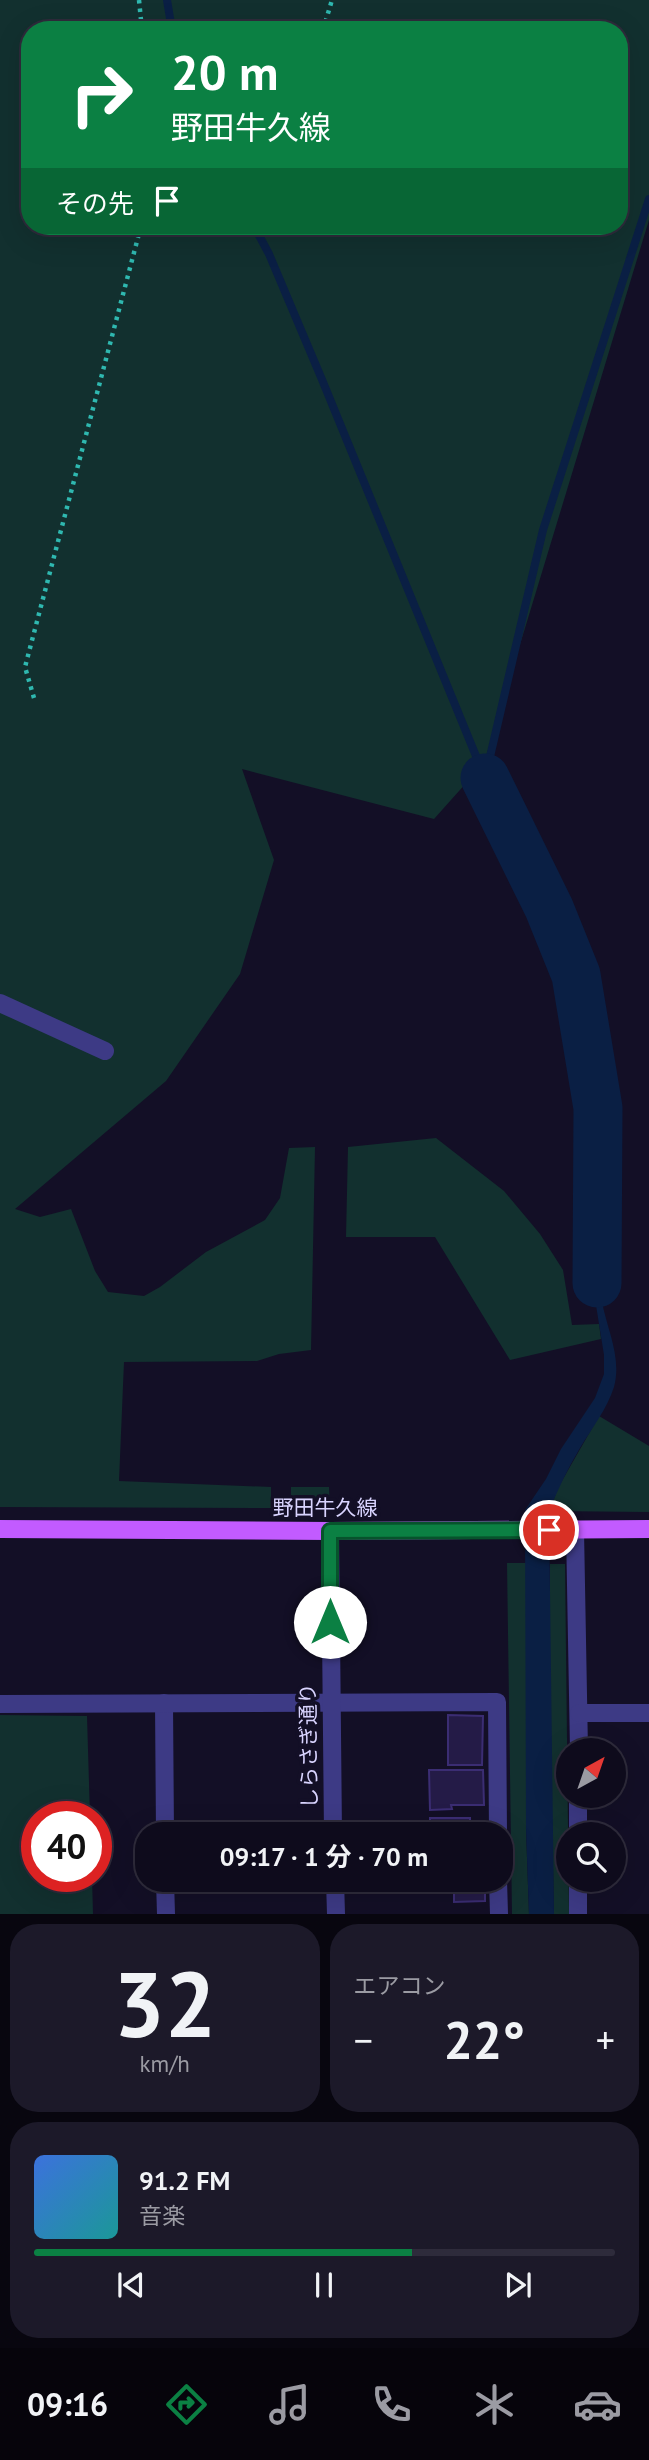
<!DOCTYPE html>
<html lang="ja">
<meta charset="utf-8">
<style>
:root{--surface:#0e0b1c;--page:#1c1929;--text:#f1f3f6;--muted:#9b9ba3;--line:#2e2b3b;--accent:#0b8043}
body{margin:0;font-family:"PT Sans","Noto Sans JP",sans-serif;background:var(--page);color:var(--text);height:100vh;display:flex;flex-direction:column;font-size:26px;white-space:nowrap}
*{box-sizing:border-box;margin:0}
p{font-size:23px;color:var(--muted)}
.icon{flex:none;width:38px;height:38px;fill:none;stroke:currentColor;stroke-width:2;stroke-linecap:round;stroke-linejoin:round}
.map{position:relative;height:1914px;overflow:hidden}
.drawer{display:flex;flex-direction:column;gap:10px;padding:10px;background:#08060f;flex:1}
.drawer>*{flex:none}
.banner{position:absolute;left:21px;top:21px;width:607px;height:214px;border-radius:28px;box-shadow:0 7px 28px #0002,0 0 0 2px var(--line);background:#0b8043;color:#fff;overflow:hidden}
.needle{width:46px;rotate:40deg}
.buttons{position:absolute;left:556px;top:1738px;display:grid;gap:14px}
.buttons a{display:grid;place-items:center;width:70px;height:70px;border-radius:50%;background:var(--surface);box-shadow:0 7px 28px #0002,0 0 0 2px var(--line);font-size:35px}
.speed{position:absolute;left:21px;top:1801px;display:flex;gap:14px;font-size:35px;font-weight:700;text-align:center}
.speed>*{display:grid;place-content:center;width:91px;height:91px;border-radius:50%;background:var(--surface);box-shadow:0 7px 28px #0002,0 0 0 2px var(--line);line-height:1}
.speed .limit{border:10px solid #d22;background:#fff;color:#111}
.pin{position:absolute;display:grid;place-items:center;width:60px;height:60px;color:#fff;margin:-30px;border:4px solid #fff;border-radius:50%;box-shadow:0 2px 7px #0007}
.me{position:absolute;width:77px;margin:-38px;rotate:0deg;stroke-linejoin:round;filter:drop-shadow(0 0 5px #0008)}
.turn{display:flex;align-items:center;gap:24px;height:147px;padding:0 35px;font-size:32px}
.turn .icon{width:91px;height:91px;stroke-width:2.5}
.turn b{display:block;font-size:49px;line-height:60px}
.then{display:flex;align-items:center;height:66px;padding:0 35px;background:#0003;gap:14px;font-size:26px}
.big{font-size:52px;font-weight:700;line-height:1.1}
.drawer .card{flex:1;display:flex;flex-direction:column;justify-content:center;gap:10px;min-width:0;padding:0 24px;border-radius:28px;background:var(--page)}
.drawer .dial{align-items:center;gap:0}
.dial b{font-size:91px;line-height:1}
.song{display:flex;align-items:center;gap:21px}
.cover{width:84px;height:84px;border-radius:10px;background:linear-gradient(135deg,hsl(220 70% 55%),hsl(180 70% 35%))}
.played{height:7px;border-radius:4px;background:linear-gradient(90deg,var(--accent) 65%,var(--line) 65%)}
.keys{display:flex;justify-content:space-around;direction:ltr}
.heat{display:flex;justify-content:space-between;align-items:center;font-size:38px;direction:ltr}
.drawer .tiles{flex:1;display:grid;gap:10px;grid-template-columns:1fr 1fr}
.card:last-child{grid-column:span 2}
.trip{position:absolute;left:135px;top:1822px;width:378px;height:70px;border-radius:28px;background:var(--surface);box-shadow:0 7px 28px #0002,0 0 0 2px var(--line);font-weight:700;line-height:70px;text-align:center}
.tabs{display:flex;height:112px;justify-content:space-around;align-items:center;background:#06040b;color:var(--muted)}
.tabs .icon{width:49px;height:49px}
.tabs .active{color:var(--accent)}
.tabs b{font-size:32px;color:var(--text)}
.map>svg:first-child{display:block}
.green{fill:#12302f;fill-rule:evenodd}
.water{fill:#0a1f44}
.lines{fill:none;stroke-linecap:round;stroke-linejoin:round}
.stream{stroke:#0a1f44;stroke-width:8}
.river{stroke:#0a1f44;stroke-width:49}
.building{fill:#241b47;stroke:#3b2d73;stroke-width:2}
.path{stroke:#2fb8b0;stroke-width:4.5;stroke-dasharray:3.5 5;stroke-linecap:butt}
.minor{stroke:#3d3a85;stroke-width:18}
.tertiary{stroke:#3d3a85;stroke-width:18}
.primary{stroke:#c25bff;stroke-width:18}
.route-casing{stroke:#07532c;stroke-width:18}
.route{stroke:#0b8043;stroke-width:12}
.labels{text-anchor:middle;stroke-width:7;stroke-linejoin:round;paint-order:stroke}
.street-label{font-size:21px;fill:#d9d4ff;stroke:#130f26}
</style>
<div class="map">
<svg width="649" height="1914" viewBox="0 0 649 1914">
<rect width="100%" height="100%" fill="#130f26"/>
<g class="green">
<path d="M0,0H649V220L484,763L434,819L242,769L274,860L240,974L166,1081L15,1209L40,1217L71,1209L95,1271L108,1292L144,1296L160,1287L206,1252L265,1220L280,1198L289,1148L315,1147L311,1350L279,1354L257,1361L124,1362L119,1481L271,1487V1508L0,1507ZM30,30H620V226H30Z"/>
<polygon points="436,1138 504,1191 540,1234 563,1270 572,1325 599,1324 601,1339 510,1360 435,1237 346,1237 348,1147"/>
<polygon points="599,1416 649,1446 649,1512 549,1511 559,1486"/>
<polygon points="291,1487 329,1487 330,1509 291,1508"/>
<polygon points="507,1563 526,1563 526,1829 529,1914 512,1914"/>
<polygon points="550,1564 565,1564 569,1914 554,1914 550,1728"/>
<polygon points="0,1715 87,1716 90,1816 37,1816 37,1876 92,1876 93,1914 0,1914"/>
</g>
<path class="water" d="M595,1216H600C600,1244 598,1274 602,1302C607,1329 622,1358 614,1387C607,1409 592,1428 580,1448C568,1468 558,1489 549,1511L554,1914H529L526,1829L525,1510L546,1479L561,1449L595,1398L604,1374V1355L595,1299Z"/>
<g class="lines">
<g class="stream">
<polyline points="167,0 172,30"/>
<polyline points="254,226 269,254 323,382 485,778"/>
<polyline points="485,778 543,530 649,199"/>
</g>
<polyline class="river" points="485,778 549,908 576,975 598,1108 597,1283"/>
</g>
<g class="building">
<polygon points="448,1715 483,1716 482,1765 448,1765"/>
<polygon points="429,1770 483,1770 484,1805 451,1805 452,1809 430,1810"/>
<rect x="430" y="1818" width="40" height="16"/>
<polygon points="454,1880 485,1880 485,1901 454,1902"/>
</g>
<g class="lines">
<g class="path">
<polyline points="139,0 142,30"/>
<polyline points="323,30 332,0"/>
<polyline points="34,698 25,667 141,226"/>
</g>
<g class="minor">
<polyline points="0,1003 105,1051"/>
<polyline points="575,1530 579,1750"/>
<polyline points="164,1703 165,1834"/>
<polyline points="0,1704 497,1702 498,1834"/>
<polyline points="579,1713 649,1713"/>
<polyline points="578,1834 578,1796"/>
<polyline points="165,1880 166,1914"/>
<polyline points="498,1880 499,1914"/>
<polyline points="578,1880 578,1914"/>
</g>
<g class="tertiary">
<polyline points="330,1531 333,1834"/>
<polyline points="335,1880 336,1914"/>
</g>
<polyline class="primary" points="0,1529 330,1531 649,1529"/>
</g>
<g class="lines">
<g class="route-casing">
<polyline id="route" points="330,1622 330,1531 549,1530"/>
</g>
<use href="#route" class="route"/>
</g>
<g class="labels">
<g class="street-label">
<text x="325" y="1515">野田牛久線</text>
<text transform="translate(309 1746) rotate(-91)" y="7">しらさぎ通り</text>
</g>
</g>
</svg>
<div class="buttons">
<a><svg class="needle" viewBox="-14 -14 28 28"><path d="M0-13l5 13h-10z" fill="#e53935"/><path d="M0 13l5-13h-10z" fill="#9b9ba3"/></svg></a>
<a><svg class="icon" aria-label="search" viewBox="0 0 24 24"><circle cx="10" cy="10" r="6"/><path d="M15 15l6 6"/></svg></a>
</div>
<div class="speed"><div class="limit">40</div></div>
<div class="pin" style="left:549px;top:1530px;background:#d93025"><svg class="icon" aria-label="arrive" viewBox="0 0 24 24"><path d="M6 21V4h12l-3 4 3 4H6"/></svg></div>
<svg class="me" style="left:330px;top:1622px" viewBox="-20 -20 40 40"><circle r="19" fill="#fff"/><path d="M0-13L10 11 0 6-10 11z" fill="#0b8043"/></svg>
<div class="trip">09:17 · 1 分 · 70 m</div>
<div class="banner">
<div class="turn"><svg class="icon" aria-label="right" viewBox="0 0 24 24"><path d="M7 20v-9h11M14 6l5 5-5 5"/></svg><div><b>20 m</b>野田牛久線</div></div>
<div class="then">その先<svg class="icon" aria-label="arrive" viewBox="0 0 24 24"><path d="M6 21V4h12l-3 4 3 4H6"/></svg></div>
</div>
</div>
<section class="drawer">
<div class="tiles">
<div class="card dial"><b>32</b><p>km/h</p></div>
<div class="card"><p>エアコン</p>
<div class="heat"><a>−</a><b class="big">22°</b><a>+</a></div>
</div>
<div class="card">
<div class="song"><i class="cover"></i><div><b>91.2 FM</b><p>音楽</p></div></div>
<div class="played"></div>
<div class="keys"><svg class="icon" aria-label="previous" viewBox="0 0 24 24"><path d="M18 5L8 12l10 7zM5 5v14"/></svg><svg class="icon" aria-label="pause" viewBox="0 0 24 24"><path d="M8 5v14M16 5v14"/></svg><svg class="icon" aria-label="next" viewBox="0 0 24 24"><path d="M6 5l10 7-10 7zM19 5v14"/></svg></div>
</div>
</div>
</section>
<nav class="tabs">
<b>09:16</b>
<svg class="icon active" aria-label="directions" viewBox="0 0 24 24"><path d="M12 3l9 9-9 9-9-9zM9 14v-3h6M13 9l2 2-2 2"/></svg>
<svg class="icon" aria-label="music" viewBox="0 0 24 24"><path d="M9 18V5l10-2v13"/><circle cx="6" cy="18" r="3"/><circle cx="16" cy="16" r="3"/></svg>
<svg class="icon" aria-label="phone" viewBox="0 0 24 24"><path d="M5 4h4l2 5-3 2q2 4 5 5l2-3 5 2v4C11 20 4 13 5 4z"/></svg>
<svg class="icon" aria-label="climate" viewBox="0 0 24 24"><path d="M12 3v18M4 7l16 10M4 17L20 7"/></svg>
<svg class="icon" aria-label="car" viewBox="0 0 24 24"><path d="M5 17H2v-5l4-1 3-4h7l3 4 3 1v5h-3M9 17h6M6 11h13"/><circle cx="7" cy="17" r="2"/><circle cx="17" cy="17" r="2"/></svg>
</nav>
